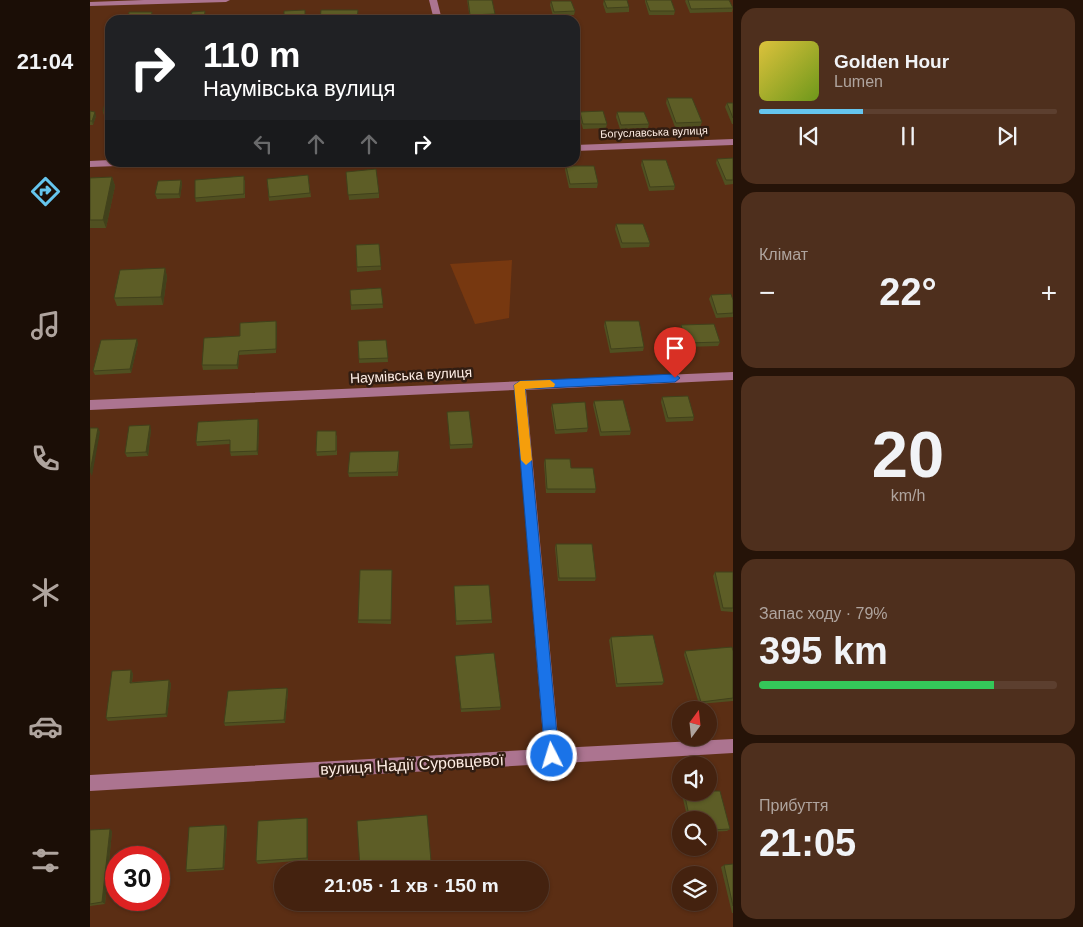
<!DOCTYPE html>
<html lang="uk">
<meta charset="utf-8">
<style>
:root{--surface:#44220f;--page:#4e2f1d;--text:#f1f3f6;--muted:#afa49e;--line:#5c3f2f;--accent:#65c5ee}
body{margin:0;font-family:Arial,sans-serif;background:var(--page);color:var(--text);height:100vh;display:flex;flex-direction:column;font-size:19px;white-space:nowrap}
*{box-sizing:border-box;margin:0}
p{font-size:16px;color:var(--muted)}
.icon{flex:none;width:28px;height:28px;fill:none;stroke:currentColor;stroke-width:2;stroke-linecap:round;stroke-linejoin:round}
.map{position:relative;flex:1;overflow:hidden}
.details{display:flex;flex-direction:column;gap:8px;padding:8px;background:#251308;width:350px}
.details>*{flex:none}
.hud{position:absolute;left:15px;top:15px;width:475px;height:152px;border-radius:15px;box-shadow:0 1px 4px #0004,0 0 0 1px var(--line);background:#202124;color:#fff;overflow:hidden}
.needle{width:32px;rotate:15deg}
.controls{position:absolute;left:582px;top:701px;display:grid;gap:10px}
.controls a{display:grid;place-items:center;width:45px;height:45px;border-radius:50%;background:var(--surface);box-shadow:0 1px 4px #0004,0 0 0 1px var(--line);font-size:25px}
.speed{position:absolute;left:15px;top:846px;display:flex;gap:10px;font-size:25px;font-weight:700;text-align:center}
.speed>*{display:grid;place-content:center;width:65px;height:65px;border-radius:50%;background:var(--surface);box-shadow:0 1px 4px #0004,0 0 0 1px var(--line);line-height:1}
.speed .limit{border:8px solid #d22;background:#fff;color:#111}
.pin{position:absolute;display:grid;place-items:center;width:42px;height:42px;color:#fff;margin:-51px -21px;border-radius:50% 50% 50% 0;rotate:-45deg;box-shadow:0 0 5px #0007}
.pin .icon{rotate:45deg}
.me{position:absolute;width:55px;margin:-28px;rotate:355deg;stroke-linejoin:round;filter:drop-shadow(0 0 4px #0008)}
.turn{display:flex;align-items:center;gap:18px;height:105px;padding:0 15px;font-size:22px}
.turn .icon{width:65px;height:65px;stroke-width:2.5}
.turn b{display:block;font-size:35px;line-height:42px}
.lanes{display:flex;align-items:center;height:48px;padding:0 15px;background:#0003;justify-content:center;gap:25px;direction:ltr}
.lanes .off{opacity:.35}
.big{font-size:38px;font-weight:700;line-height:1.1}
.details .widget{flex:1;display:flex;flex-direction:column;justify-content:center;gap:8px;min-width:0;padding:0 18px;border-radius:15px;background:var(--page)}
.details .dial{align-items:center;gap:0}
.dial b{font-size:65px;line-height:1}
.song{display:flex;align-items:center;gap:15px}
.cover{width:60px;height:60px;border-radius:8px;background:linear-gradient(135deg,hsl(50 70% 55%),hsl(80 70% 35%))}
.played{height:5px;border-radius:2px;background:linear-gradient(90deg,var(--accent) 35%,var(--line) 35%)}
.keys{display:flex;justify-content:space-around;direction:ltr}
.heat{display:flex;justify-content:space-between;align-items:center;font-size:28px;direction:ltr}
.charge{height:8px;border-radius:4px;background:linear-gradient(90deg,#34c759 79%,var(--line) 0)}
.trip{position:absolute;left:184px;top:861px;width:275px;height:50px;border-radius:25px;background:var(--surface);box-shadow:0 1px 4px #0004,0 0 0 1px var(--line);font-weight:700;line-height:50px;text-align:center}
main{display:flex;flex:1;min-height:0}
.tab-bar{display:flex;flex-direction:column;width:90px;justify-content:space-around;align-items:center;background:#1b0e06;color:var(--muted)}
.tab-bar .icon{width:35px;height:35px}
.tab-bar .active{color:var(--accent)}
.tab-bar b{font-size:22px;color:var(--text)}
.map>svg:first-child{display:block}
.green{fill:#773810}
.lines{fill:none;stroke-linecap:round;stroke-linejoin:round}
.minor{fill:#ac7490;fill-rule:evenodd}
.wall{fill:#505021}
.shaded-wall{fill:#41411b}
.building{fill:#5d5d26;stroke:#41411b}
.route{fill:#1a73e8;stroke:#114b97}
.slow{fill:#f59e0b}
.labels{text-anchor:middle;stroke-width:5;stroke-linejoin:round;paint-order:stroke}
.far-street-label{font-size:11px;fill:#feede4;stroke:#311d12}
.street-label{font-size:14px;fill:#feede4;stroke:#311d12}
.near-street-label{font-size:16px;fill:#feede4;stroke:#311d12}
</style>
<main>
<nav class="tab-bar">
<b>21:04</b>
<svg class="icon active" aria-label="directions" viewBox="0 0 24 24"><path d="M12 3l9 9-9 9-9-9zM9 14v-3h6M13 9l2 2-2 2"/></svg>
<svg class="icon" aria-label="music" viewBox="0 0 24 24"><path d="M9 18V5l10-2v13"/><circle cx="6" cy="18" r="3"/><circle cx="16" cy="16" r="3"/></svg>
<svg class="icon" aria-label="phone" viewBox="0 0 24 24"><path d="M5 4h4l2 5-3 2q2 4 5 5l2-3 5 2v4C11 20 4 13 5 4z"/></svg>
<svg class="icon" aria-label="climate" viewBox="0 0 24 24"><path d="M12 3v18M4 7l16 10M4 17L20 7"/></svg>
<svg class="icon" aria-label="car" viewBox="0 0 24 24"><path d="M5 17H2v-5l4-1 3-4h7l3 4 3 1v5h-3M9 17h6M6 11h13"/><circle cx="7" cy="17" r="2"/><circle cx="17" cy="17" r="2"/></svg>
<svg class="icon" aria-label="filters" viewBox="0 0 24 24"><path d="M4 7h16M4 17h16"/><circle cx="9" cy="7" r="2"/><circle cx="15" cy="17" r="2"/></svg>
</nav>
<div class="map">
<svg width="643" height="927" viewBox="0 0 643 927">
<rect width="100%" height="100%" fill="#5b2e14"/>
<polygon class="green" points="422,260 419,318 385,324 360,264"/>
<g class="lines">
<g class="minor">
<polygon points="54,0 140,0 136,2 0,6 0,2"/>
<polygon points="339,0 347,0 352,20 344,20"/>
<polygon points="643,139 643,145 485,151 485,145"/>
<polygon points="20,160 20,162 59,162 55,165 0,167 0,161"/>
<polygon points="643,372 643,380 436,390 469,748 643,739 643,753 0,791 0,775 454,749 425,390 0,410 0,400"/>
</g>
</g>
<g class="wall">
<polygon points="377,0 405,14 404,18 380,19"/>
<polygon points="514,0 539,7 539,12 516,13 513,4"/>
<polygon points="555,0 581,0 585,11 584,15 559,15 555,2"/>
<polygon points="596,0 639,0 643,8 642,12 600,13 595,1"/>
<polygon points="461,1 485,11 484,15 463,16 460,5"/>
<polygon points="20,87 20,119 15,120 13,111"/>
<polygon points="577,98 612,122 610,127 585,127 576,103"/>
<polygon points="637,103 643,103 643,124 642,124 635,107"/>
<polygon points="0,111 6,116 3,125 0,125"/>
<polygon points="490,112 517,124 516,128 493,129 489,116"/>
<polygon points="527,112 559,124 558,128 530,129 526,117"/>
<polygon points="643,158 643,184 635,185 626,163 627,159"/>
<polygon points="552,160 585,186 584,190 559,191 551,165"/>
<polygon points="476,166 508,183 507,188 479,188 475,170"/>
<polygon points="256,172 289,193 289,198 259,200"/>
<polygon points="218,175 221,197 179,201 177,179"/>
<polygon points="22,177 25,186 16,228 0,228 0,178"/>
<polygon points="91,180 92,184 90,198 67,199 65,194"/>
<polygon points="155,180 155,198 106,202 105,198"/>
<polygon points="526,224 560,243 559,247 531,248 525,229"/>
<polygon points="289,244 291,270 267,272 266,245"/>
<polygon points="75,268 77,277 73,305 27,306 24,298"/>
<polygon points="291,288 293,308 261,310 260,290"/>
<polygon points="621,295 643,300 643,317 626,318 619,299"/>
<polygon points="186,321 187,326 186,353 149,355 148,369 113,370 112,365 150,336"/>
<polygon points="515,321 554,347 553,351 520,353 514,326"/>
<polygon points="591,325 630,342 628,346 595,347 590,329"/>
<polygon points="296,340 298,362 269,363 268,341"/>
<polygon points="48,343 41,373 5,375 3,371"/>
<polygon points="572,397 604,417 603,421 576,422 571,402"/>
<polygon points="504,401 541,431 540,435 510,436 503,405"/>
<polygon points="462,404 498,428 497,432 465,434 461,408"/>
<polygon points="357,412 383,444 382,448 360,449"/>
<polygon points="169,423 168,455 141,456 140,452 140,444 107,446 106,442"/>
<polygon points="61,429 58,456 37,457 35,453"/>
<polygon points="247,435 247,455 227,456 226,452"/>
<polygon points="309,455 308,476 259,477 258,473"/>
<polygon points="455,459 481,468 506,489 505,493 456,493 454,463"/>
<polygon points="466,544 506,578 505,581 468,581 465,548"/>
<polygon points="302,570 301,624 268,623 268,620"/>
<polygon points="625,572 643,572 643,612 631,611 623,576"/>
<polygon points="364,586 402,620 402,623 366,625"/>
<polygon points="521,637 574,682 572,685 526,687 519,640"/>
<polygon points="595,651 643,651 643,701 609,704 594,655"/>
<polygon points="365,656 411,707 410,710 371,712"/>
<polygon points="41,670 43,674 42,682 79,680 81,684 77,717 18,721 16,718"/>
<polygon points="197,688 198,691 195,723 135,726 134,723"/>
<polygon points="594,792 640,829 637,831 619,832 619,820 598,820 592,795"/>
<polygon points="217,818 218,820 218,860 168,864 166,861"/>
<polygon points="137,827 134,870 97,872 96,870"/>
<polygon points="0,830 22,831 15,904 0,906"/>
<polygon points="341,861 341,863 270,870 270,868"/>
<polygon points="643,864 643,913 642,913 631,867 634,865"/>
</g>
<g class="shaded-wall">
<polygon points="5,112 6,116 3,125 2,121"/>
<polygon points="22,177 25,186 16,228 13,220"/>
<polygon points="91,180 92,184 90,198 89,194"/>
<polygon points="75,268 77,277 73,305 71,297"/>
<polygon points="186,321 187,326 186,353"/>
<polygon points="47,339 48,343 41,373 40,369"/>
<polygon points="149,351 149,355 148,369 147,365"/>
<polygon points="168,419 169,423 168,455 167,451"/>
<polygon points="60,425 61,429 58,456 56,452"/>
<polygon points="8,428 10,432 2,476 0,472"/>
<polygon points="41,670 43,674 41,686 40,683"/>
<polygon points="79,680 81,684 77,717 76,714"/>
<polygon points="197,688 198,691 195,723 194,720"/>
<polygon points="217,818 218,820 218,860 217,858"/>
<polygon points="135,825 137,827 134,870 133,868"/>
<polygon points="20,829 22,831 15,904 12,902"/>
</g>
<g class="building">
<polygon points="378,0 402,0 405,14 380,15"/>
<polygon points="514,0 537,0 539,7 517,8"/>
<polygon points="556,0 581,0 585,11 560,11"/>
<polygon points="598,0 639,0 643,8 601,9"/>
<polygon points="461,1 481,1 485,11 464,12"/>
<polygon points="215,10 215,20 194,20 194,11"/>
<polygon points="231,10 268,10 267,20 230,20"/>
<polygon points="115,11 114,20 100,20 102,12"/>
<polygon points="39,12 62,12 61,20 38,20"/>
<polygon points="19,87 20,87 20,111 13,111"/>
<polygon points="577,98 602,98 612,122 586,123"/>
<polygon points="637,103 643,103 643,118"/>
<polygon points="0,111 5,112 2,121 0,121"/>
<polygon points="513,111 517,124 493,124 490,112"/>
<polygon points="527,112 554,112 559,124 531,125"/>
<polygon points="643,158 643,180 636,180 627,159"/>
<polygon points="552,160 576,160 585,186 560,187"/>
<polygon points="476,166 504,166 508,183 480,184"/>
<polygon points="286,169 289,193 258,195 256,172"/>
<polygon points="218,175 220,193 179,197 177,179"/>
<polygon points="154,176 154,194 105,198 105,180"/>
<polygon points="22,177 13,220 0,220 0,178"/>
<polygon points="91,180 89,194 65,194 68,181"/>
<polygon points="526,224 553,224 560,243 532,243"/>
<polygon points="289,244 291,266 267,267 266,245"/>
<polygon points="75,268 71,297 24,298 30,270"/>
<polygon points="291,288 293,304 261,305 260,290"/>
<polygon points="641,294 643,300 643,313 627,314 621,295"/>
<polygon points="186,321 186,349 149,351 147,365 112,365 114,338 150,336 150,323"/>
<polygon points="515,321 549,321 554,347 521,349"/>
<polygon points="624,324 630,342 597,343 591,325"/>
<polygon points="47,339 40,369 3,371 11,340"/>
<polygon points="296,340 298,358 269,359 268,341"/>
<polygon points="598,396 604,417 578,418 572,397"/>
<polygon points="533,400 541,431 511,432 504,401"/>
<polygon points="495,402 498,428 466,430 462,404"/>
<polygon points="379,411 383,444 360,445 357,412"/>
<polygon points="168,419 167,451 140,452 140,440 106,442 108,422"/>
<polygon points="60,425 56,452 35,453 39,426"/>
<polygon points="0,428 8,428 0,472"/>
<polygon points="227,431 246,431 246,451 226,452"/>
<polygon points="309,451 307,472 258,473 260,452"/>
<polygon points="455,459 480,459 481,468 503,468 506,489 457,489"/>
<polygon points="466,544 502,544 506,578 469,578"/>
<polygon points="270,570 302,570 301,620 268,620"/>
<polygon points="625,572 643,572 643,608 633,608"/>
<polygon points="399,585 402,620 366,621 364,586"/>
<polygon points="563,635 574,682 527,684 521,637"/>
<polygon points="642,647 643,651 643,698 611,702 595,651"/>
<polygon points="404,653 411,707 371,709 365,656"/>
<polygon points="41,670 40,683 79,680 76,714 16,718 22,671"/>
<polygon points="197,688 194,720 134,723 138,691"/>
<polygon points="619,791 630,791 640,829 619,830 619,820 600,820 594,792 619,792"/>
<polygon points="337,815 341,861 270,868 267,821"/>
<polygon points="217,818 217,858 166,861 168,821"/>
<polygon points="135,825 133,868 96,870 99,827"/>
<polygon points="20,829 12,902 0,904 0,830"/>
<polygon points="643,864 643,906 634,865"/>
</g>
<polygon class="route" points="585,374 590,378 585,382 435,389 469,756 467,761 462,763 457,761 455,756 424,385 430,381"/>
<polygon class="slow" points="460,380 465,384 464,387 435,389 442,460 436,465 431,460 424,385 430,381"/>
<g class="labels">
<g class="far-street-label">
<text transform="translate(564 132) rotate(-2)" y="4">Богуславська вулиця</text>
</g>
<g class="street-label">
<text transform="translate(321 375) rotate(-3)" y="5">Наумівська вулиця</text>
</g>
<g class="near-street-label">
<text transform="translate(322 764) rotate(-3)" y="6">вулиця Надії Суровцевої</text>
</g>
</g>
</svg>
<div class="controls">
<a><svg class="needle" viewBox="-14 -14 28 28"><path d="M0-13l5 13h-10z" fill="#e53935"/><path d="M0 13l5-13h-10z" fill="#afa49e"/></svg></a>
<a><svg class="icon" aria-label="sound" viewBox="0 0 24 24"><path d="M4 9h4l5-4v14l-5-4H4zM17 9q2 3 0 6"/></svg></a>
<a><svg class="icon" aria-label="search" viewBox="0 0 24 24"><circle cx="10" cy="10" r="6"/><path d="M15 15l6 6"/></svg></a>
<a><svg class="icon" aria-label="layers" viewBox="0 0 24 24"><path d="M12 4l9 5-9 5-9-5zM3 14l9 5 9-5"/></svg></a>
</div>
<div class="speed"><div class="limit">30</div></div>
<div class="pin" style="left:585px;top:378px;background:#d93025"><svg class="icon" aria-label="arrive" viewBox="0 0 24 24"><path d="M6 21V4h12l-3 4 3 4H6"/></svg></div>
<svg class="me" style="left:462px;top:756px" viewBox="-20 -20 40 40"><circle r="17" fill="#1a73e8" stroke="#fff" stroke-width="3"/><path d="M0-11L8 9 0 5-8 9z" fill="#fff"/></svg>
<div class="trip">21:05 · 1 хв · 150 m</div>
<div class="hud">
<div class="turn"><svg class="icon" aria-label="right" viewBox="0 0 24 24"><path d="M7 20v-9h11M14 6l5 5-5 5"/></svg><div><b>110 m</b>Наумівська вулиця</div></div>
<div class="lanes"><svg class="icon off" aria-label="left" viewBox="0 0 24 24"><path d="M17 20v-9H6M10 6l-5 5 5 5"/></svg><svg class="icon off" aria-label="ahead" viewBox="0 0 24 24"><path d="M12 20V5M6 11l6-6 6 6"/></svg><svg class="icon off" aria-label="ahead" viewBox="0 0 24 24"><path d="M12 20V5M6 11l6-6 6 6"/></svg><svg class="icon" aria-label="right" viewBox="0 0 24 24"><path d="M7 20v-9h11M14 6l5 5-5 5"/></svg></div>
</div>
</div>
<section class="details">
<div class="widget">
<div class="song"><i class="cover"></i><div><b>Golden Hour</b><p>Lumen</p></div></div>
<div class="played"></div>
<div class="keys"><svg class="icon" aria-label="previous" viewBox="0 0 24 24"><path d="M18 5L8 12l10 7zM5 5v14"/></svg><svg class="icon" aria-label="pause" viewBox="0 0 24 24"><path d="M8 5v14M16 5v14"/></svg><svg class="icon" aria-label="next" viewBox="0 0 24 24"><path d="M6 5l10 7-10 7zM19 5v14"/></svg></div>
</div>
<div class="widget"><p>Клімат</p>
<div class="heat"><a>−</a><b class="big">22°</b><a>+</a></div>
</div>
<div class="widget dial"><b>20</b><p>km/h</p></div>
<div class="widget"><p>Запас ходу · 79%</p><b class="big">395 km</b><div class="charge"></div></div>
<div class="widget"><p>Прибуття</p><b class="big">21:05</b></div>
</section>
</main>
